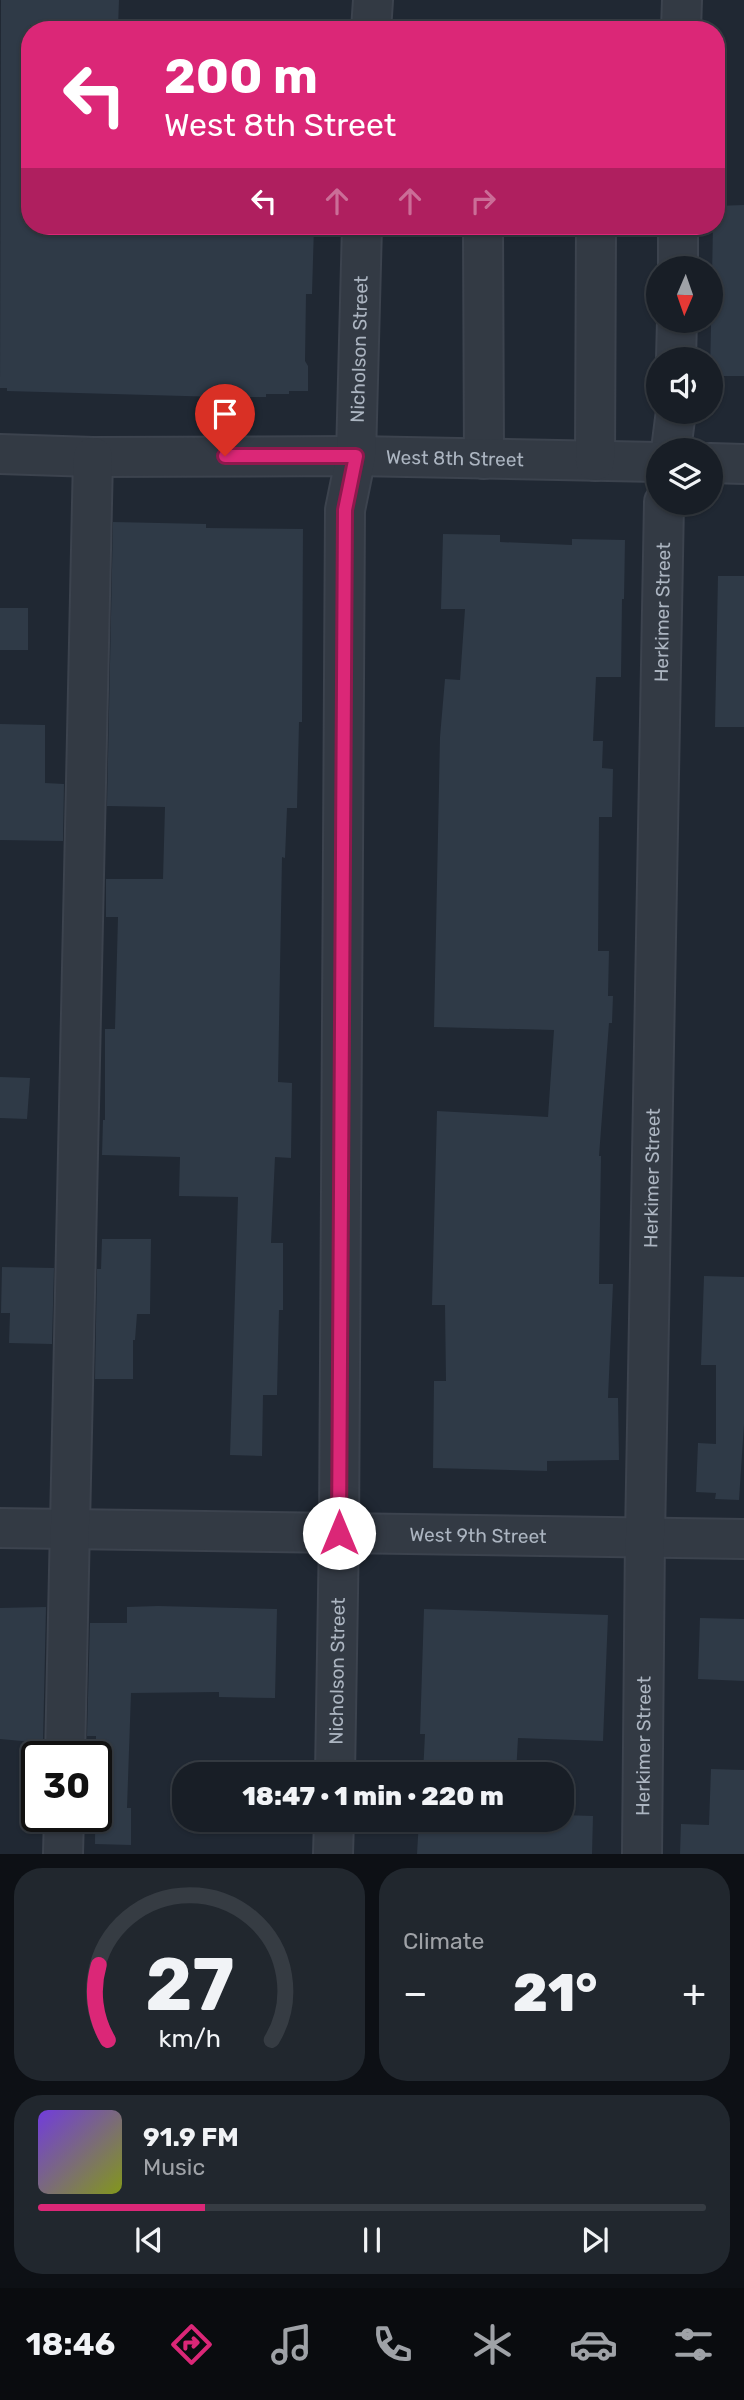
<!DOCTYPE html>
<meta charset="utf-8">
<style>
:root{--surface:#181e26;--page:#21272e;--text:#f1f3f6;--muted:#9fa2a7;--line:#363c43;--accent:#db2777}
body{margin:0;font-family:Rubik,sans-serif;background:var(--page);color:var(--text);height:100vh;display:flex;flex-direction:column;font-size:26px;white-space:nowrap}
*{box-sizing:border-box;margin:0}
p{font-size:23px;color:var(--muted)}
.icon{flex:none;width:38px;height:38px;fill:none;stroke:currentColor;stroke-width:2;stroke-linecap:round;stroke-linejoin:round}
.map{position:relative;height:1854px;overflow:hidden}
.side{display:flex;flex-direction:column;gap:14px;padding:14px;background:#0d1015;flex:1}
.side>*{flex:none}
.banner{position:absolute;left:21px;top:21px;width:704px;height:214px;border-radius:28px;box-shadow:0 2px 5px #0004,0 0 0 2px var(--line);background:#db2777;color:#fff;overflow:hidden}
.needle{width:46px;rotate:182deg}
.fabs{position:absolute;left:646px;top:256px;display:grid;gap:14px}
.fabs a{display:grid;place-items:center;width:77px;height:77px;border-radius:50%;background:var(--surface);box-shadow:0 2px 5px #0004,0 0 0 2px var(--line);font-size:35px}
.speed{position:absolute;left:21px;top:1741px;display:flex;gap:14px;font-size:35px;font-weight:700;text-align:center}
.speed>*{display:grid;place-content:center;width:91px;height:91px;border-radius:50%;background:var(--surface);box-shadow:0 2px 5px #0004,0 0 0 2px var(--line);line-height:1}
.speed .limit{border:4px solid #111;border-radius:10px;background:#fff;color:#111}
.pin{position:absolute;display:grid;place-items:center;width:60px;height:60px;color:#fff;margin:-72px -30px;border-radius:50% 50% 50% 0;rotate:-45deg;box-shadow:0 0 7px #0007}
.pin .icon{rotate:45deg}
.me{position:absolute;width:77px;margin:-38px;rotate:0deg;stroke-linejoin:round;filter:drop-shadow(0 0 5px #0008)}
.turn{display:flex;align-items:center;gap:24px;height:147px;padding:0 28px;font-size:32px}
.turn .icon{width:91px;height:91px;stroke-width:2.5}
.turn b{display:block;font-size:49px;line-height:60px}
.lanes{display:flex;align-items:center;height:66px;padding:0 28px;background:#0003;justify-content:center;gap:35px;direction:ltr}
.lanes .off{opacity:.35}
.big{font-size:52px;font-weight:800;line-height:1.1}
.side .tile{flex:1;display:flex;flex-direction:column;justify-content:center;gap:10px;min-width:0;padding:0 24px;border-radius:28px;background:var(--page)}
.side .dial{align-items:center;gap:0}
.dial svg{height:182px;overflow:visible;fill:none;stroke:var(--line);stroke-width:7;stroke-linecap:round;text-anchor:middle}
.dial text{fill:var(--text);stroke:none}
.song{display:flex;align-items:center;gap:21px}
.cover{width:84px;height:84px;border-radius:10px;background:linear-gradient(135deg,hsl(260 70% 55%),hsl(70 70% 35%))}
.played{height:7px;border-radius:4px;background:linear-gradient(90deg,var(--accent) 25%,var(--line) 25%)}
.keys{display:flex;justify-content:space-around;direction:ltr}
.heat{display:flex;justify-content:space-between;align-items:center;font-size:38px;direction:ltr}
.side .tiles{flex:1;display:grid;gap:14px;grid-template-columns:1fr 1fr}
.tile:last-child{grid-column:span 2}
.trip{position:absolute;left:172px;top:1762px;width:402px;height:70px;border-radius:28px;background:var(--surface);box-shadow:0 2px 5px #0004,0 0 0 2px var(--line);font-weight:800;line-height:70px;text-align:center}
.dock{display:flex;height:112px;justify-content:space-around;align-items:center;background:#0a0c0f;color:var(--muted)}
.dock .icon{width:49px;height:49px}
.dock .on{color:var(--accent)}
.dock b{font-size:32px;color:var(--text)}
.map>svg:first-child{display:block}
.building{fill:#2f3a47}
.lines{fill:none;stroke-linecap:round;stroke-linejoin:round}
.minor-casing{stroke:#3c434e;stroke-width:42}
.minor{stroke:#333a44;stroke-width:38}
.route-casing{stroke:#8e194d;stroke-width:18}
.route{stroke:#db2777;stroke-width:12}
.labels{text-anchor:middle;stroke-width:7;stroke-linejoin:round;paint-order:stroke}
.street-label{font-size:19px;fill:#acb5c1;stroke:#181f28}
</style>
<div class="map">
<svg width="744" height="1854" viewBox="0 0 744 1854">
<rect width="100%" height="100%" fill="#202833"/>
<g class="building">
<polygon points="1,0 30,0 30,226 314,226 312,294 306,294 305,361 308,366 308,391 289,391 289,394 266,394 266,397 220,397 7,391 7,388 0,388"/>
<polygon points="30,0 119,0 118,27 30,25"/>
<polygon points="744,205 744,376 710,376 713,226 716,226 716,206"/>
<polygon points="113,522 206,524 206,528 303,529 302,722 299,722 297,808 287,808 285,858 282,857 280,968 278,1082 292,1083 291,1158 275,1157 271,1243 283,1243 283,1310 279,1310 277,1395 263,1395 262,1456 230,1455 238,1197 179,1196 180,1157 102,1155 103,1120 105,1120 105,1029 115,1029 118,917 106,917 106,879 163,879 165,807 107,806"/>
<polygon points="443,534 500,535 500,542 572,545 572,539 625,540 624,599 622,599 621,677 596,677 593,741 603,741 602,768 613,769 612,817 599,817 598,951 609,951 608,996 613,996 612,1023 609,1023 599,1156 601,1156 599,1284 613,1284 608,1398 618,1398 619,1460 547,1461 547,1471 433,1468 434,1381 446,1381 445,1305 432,1305 437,1111 548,1117 554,1030 434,1027 440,737 445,679 460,680 465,609 441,609"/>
<polygon points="718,576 744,576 744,727 715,727"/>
<rect x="0" y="608" width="28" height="42"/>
<polygon points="0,724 45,725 45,783 64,784 63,841 0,840"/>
<polygon points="0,1077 30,1078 27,1119 0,1118"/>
<polygon points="102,1239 151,1239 150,1314 137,1314 135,1340 133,1340 133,1379 95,1379 97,1269 101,1269"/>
<polygon points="2,1267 54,1268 52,1344 9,1343 10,1313 1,1313"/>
<polygon points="704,1276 744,1277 744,1424 739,1500 715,1499 716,1493 696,1492 698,1443 716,1444 716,1365 701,1365"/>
<polygon points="158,1606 277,1609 275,1698 219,1697 219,1692 131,1693 127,1808 131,1808 131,1845 95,1844 96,1736 87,1736 90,1623 127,1623 127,1607"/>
<polygon points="46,1607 43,1743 0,1739 0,1608"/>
<polygon points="424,1609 608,1615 603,1741 518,1738 516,1774 423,1774 425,1734 420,1734"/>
<polygon points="700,1618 744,1619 744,1681 698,1679"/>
<polygon points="711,1769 744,1770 744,1854 680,1854 681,1824 709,1825"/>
<polygon points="562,1815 593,1816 592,1854 417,1854 419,1820 562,1820"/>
</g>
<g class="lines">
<g class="minor-casing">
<g id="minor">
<polyline points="371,30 373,0"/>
<polyline points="681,30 682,0"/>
<polyline points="483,226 484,459"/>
<polyline points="678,268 678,226"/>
<polyline points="676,359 677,320"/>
<polyline points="671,450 676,411"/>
<path id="s1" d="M0,454L93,457L356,456L658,462"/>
<polyline points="595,461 596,226"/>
<polyline points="710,463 744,464"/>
<path id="s2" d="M0,1528L744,1539"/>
<polyline points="65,1757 93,457"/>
<path id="s3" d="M335,1774L339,1533L345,510L356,456L362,226"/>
<polyline points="63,1854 64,1816"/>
<polyline points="333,1854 334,1820"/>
<path id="s4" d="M642,1854L645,1537L664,502"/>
</g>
</g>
<use href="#minor" class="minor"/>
</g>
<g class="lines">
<g class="route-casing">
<polyline id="route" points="225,456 356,456 345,510 339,1533"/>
</g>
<use href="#route" class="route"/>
</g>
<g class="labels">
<g class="street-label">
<text dy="7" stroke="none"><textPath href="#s3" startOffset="1426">Nicholson Street</textPath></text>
<text dy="7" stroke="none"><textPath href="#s1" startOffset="455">West 8th Street</textPath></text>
<text dy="7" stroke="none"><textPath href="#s4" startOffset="1242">Herkimer Street</textPath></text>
<text dy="7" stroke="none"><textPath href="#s4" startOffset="676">Herkimer Street</textPath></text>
<text dy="7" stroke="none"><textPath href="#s2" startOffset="478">West 9th Street</textPath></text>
<text dy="7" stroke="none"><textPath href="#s3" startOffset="103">Nicholson Street</textPath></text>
<text dy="7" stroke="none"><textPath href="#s4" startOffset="108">Herkimer Street</textPath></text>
</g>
</g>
</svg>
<div class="fabs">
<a><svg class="needle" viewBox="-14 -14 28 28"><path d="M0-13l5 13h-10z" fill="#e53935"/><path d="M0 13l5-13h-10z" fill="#9fa2a7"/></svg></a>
<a><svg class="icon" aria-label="sound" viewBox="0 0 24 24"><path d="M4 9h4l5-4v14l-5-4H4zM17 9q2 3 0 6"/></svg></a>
<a><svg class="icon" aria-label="layers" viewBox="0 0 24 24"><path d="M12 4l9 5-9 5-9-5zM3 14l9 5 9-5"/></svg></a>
</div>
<div class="speed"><div class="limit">30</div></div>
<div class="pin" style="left:225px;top:456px;background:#d93025"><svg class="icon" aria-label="arrive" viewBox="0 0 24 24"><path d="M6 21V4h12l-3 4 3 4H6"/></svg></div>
<svg class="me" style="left:339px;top:1533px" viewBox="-20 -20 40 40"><circle r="19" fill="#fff"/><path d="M0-13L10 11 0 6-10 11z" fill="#db2777"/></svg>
<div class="trip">18:47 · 1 min · 220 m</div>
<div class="banner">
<div class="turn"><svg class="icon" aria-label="left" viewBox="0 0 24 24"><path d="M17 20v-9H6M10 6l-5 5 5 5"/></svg><div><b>200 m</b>West 8th Street</div></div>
<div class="lanes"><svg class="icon" aria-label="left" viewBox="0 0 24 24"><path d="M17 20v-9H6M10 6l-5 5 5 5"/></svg><svg class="icon off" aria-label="ahead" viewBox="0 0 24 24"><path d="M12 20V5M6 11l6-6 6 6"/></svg><svg class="icon off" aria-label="ahead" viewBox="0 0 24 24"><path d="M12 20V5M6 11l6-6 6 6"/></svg><svg class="icon off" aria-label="right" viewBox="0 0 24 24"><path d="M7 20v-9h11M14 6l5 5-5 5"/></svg></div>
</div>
</div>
<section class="side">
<div class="tiles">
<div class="tile dial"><svg viewBox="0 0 100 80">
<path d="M14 69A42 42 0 1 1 86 69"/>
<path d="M14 69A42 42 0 0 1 10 36" stroke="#db2777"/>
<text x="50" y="56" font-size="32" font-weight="700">27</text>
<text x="50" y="72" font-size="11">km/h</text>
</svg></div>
<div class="tile"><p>Climate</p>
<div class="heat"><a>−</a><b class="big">21°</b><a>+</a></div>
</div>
<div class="tile">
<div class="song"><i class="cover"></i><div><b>91.9 FM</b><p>Music</p></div></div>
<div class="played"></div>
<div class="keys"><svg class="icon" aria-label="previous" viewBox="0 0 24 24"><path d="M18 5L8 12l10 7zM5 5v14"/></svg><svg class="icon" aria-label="pause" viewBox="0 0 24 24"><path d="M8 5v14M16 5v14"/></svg><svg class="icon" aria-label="next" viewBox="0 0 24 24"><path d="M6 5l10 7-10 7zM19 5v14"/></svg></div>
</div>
</div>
</section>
<nav class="dock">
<b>18:46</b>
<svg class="icon on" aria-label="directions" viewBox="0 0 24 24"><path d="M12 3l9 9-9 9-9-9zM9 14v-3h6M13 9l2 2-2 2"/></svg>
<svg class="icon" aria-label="music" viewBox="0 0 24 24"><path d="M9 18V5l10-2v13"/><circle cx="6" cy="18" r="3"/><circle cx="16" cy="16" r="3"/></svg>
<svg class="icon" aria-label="phone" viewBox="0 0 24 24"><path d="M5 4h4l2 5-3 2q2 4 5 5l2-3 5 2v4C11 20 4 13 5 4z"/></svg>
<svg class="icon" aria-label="climate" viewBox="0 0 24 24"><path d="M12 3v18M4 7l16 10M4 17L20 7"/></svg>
<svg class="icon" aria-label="car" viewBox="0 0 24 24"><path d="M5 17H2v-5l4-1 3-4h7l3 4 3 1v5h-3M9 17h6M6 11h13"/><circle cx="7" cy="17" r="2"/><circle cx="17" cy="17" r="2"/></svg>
<svg class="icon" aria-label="filters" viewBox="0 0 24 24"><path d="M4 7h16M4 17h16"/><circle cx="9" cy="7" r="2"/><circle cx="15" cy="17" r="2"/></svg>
</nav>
